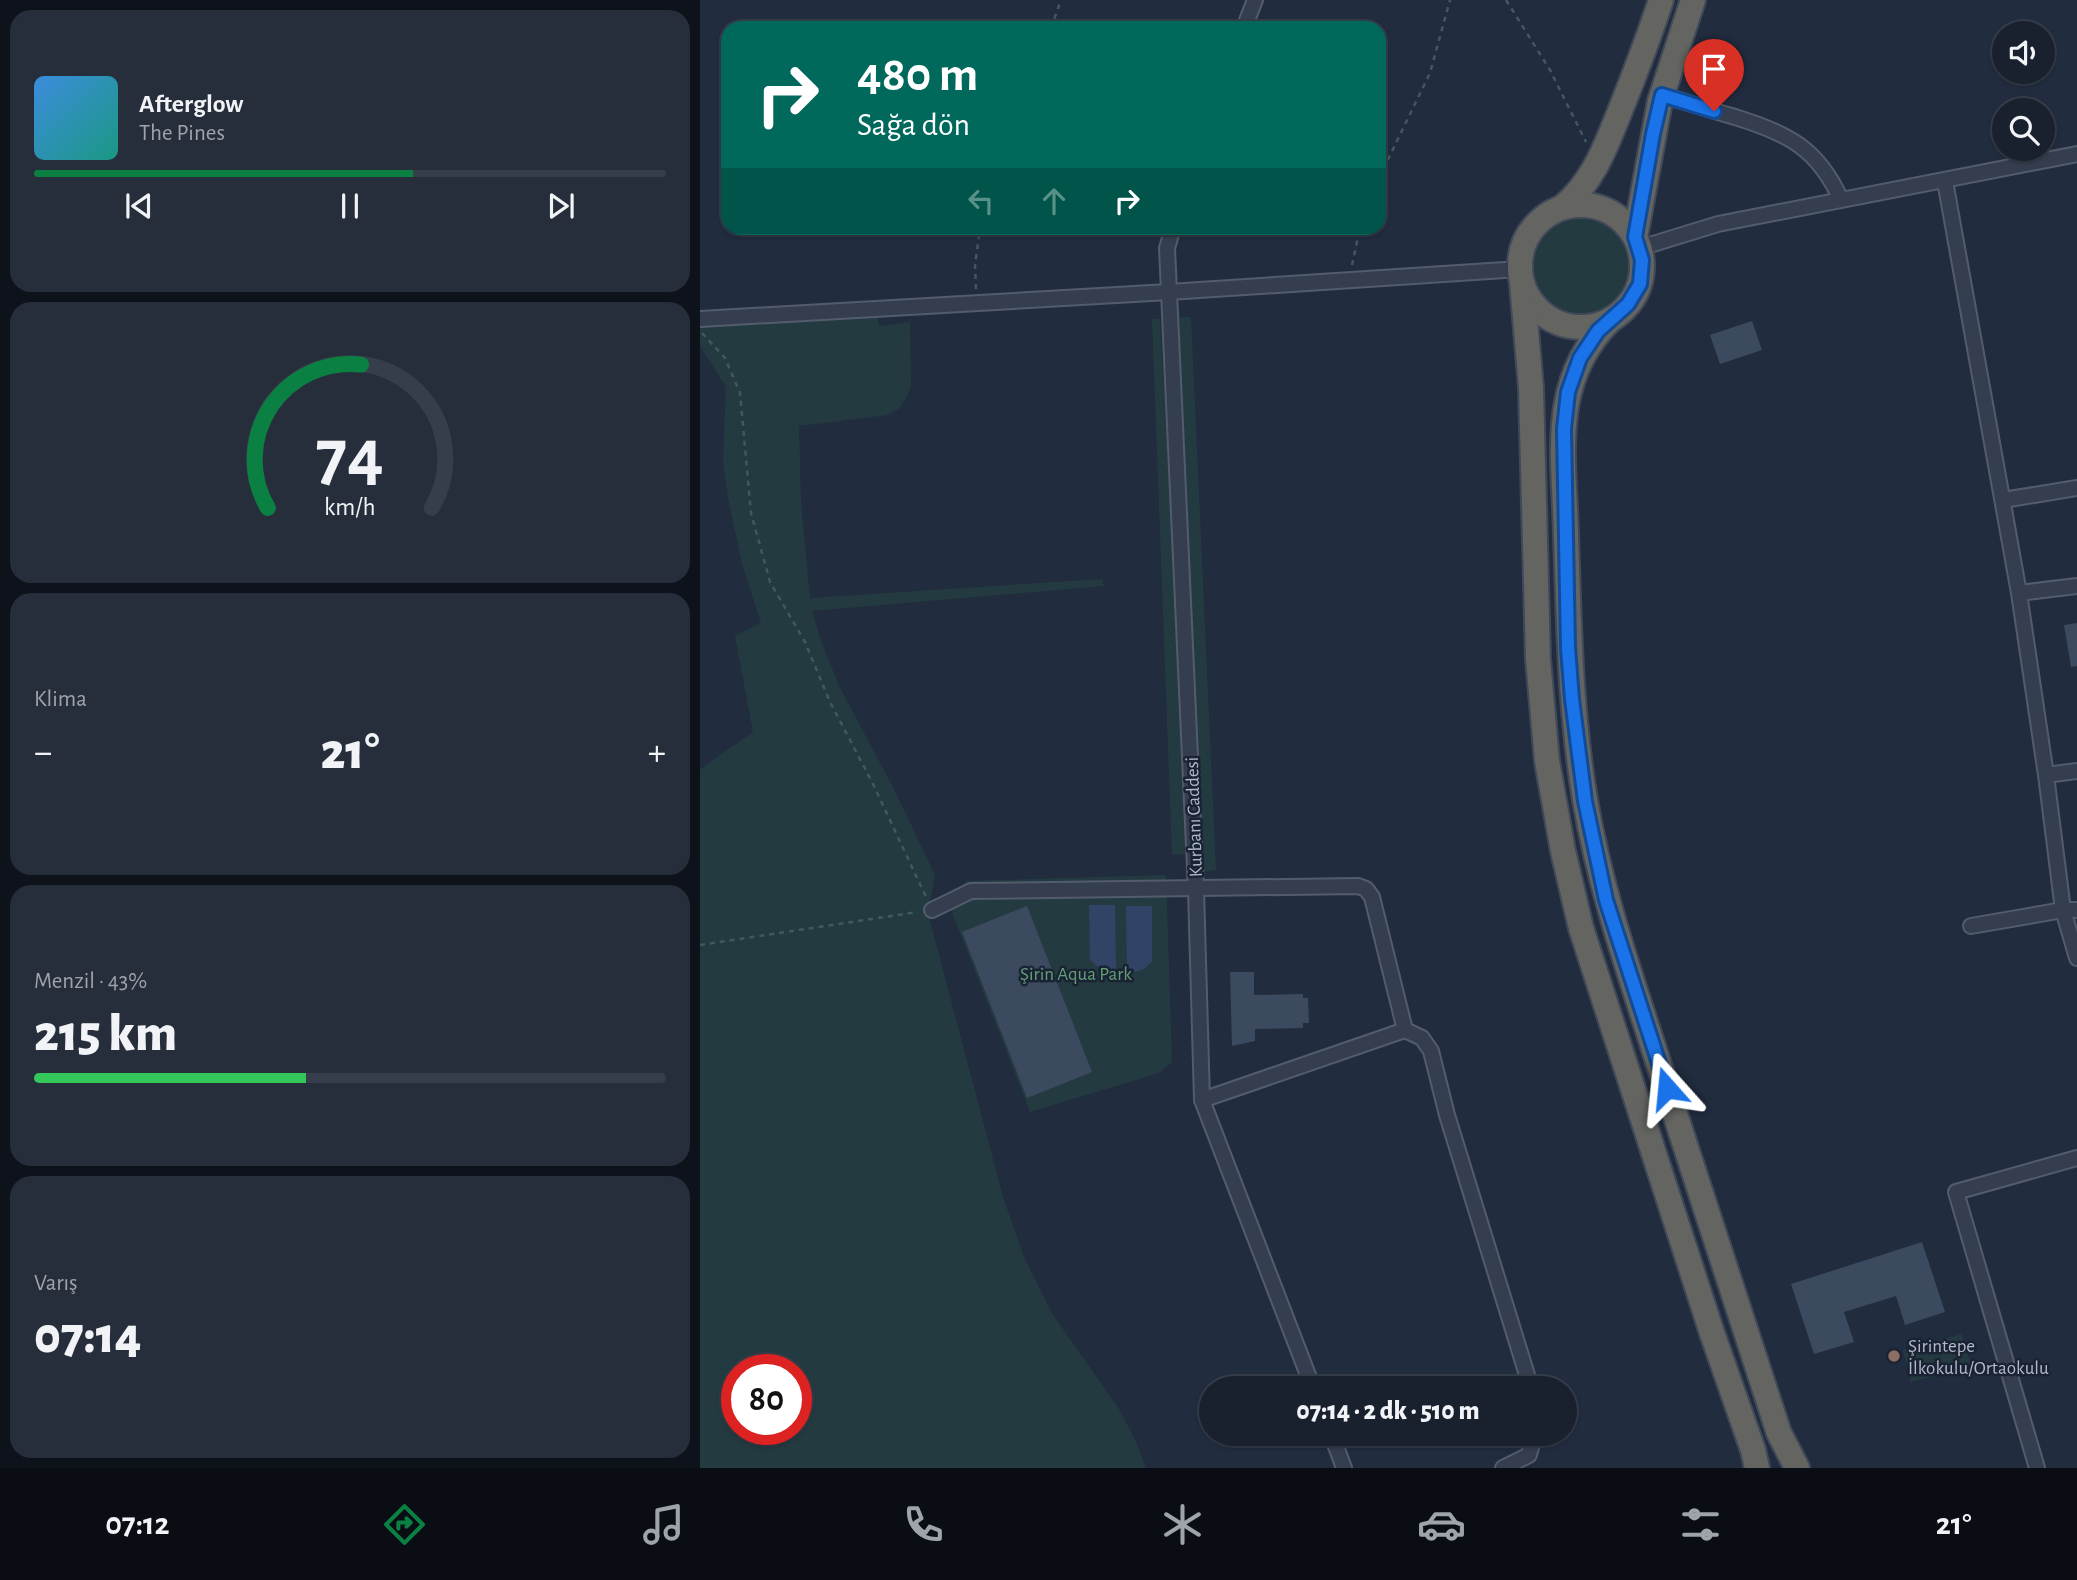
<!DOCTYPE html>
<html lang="tr">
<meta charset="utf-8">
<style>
:root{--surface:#19212f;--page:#262e3b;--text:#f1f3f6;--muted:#9fa3aa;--line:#373e4b;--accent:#0b8043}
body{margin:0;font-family:"Alegreya Sans",sans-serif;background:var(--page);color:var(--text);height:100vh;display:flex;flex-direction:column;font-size:26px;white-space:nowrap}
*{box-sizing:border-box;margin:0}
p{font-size:23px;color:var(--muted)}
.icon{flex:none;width:38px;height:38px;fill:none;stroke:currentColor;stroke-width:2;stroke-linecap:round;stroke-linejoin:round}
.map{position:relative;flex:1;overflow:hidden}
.side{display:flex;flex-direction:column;gap:10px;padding:10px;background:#0e121a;width:700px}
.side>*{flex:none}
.hud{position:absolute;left:21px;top:21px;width:665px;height:214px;border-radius:21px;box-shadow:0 2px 5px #0004,0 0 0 2px var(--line);background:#00695c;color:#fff;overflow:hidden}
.buttons{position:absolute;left:1292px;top:21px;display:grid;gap:14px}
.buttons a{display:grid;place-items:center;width:63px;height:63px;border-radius:50%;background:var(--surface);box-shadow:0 2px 5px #0004,0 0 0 2px var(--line);font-size:35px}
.speed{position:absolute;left:21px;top:1354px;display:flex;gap:14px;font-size:35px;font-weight:700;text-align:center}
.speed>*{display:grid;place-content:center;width:91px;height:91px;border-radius:50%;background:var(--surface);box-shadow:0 2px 5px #0004,0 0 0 2px var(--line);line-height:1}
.speed .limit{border:10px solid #d22;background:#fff;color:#111}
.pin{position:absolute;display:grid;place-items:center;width:60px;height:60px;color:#fff;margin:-72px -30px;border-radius:50% 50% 50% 0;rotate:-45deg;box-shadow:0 0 7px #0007}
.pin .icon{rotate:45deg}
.me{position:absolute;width:77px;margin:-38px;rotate:342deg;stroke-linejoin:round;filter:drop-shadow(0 0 5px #0008)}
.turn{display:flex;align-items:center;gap:24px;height:147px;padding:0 21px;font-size:32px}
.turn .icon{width:91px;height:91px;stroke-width:2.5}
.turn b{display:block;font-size:49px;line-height:60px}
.lanes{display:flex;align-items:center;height:66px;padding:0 21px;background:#0003;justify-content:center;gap:35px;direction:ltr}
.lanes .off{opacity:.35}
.big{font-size:52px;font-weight:800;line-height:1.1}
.side .widget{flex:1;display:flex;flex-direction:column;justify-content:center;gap:10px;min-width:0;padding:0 24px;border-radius:21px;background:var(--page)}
.side .dial{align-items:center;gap:0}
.dial svg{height:182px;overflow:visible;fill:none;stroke:var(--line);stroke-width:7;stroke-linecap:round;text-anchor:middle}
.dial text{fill:var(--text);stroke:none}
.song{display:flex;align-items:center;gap:21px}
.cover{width:84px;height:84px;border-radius:10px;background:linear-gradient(135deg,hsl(210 70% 55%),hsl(170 70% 35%))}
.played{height:7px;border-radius:4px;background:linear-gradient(90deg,var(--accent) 60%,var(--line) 60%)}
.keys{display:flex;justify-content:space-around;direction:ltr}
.heat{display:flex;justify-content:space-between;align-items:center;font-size:38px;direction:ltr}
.charge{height:10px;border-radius:5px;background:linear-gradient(90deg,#34c759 43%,var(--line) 0)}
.trip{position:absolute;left:499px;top:1376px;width:378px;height:70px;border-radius:35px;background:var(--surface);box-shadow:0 2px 5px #0004,0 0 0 2px var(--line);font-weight:800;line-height:70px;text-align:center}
.menu{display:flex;height:112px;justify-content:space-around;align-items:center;background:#0a0d13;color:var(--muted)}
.menu .icon{width:49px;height:49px}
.menu .active{color:var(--accent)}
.menu b{font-size:32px;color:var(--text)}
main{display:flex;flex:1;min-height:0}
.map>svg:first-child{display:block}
.green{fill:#233b40;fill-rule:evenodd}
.water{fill:#314466}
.building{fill:#3c4a5f}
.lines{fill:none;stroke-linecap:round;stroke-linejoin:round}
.minor-casing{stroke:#535c6d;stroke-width:18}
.trunk-casing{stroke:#40495a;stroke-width:28}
.path{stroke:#41585d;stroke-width:2.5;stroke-dasharray:5 5;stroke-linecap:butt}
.minor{stroke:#353e4f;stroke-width:14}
.trunk{stroke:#646460;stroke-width:24}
.route-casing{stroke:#114b97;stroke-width:18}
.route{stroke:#1a73e8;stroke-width:12}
.education-dot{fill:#8d6e63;stroke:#1a2334;stroke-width:2.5}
.labels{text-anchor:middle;stroke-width:5;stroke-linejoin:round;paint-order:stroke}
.street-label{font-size:19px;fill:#b1b9ca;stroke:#1a2334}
.park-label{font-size:19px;fill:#659e76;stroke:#1a2334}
.poi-label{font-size:19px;fill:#b1b9ca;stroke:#1a2334;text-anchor:start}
</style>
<main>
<section class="side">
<div class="widget">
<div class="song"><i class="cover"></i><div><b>Afterglow</b><p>The Pines</p></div></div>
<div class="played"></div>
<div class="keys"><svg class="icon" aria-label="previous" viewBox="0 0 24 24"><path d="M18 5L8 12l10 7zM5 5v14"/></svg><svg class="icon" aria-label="pause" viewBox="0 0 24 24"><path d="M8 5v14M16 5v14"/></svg><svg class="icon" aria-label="next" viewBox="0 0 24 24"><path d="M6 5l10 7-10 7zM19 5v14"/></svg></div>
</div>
<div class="widget dial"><svg viewBox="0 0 100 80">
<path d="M14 69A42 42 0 1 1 86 69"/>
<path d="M14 69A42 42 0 0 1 55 6" stroke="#0b8043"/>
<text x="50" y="56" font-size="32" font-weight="700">74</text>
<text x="50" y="72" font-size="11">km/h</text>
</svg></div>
<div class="widget"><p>Klima</p>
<div class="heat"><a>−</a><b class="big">21°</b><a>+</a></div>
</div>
<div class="widget"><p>Menzil · 43%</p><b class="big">215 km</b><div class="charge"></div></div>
<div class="widget"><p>Varış</p><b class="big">07:14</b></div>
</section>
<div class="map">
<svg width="1377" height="1468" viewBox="0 0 1377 1468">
<rect width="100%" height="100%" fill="#212c3f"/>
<g class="green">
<circle cx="881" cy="266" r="47"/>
<path d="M177,308L179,326L210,322L211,386L208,394L200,408L188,415L99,426L101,502L110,598L402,579L404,586L112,611L120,638L139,686L193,787L235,875L228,913L303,1197L324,1257L353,1315L419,1409L436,1442L446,1468H0V769L53,732L35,636L61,623L42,564L28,498L23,461L26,387L0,346V324ZM37,1370H96V1430H37Z"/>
<polygon points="479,317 491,317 516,870 502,872"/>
<polygon points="452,319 460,319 479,662 486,854 472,855"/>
<polygon points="466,875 472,1062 459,1073 330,1112 246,897 267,881"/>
<polygon points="1262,1334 1271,1366 1211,1382 1203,1350"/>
</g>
<g class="water">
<polygon points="389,905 415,905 416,971 401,970 390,960"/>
<path d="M426,906H452V961C445,970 438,973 427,972Z"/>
</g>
<g class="building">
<polygon points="1052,321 1062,350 1020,364 1010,335"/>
<polygon points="1377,623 1377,666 1371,667 1364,625"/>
<polygon points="327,906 392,1072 327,1098 262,932"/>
<polygon points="530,972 554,972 554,995 603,994 603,998 608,998 609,1023 603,1023 603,1028 555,1029 555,1041 532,1046"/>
<polygon points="1222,1242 1245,1312 1205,1325 1196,1296 1144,1312 1154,1342 1114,1354 1091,1284"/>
</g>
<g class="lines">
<g class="minor-casing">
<g id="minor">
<polyline points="544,28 555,0"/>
<path d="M962,95C986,102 1010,110 1035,117C1087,133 1118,148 1141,200"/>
<polyline points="1245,181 1319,593 1346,775"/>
<polyline points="473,228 467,248 496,890 502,1100 613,1388"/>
<polyline points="940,248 1018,224 1377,154"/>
<polyline points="0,319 469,292 820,269"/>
<polyline points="1303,500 1377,488"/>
<polyline points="1319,593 1377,586"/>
<polyline points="1377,771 1346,775 1363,910 1377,910"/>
<polyline points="232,910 271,891 658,886 666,889 672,897 705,1030 502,1100"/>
<polyline points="1271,926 1363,910 1377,958"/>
<polyline points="705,1030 722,1038 731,1051 747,1115 831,1388"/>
<polyline points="631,1433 644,1468"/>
<polyline points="803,1468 829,1455 835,1433"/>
<polyline points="1337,1468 1256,1192 1377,1158"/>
</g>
</g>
<g class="trunk-casing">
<g id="trunk">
<circle cx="881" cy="266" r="61"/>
<path d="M863,207C896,179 908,140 924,101C937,68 950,34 961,0"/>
<polyline points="935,237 960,101 993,0"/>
<polyline points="822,283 831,388 838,659 847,761 863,851 881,928 1012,1333 1053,1450 1057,1468"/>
<path d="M910,320C849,381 864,455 866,534C869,625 870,709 885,800C901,894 933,983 962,1074C1001,1193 1040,1313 1079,1433L1097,1468"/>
</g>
</g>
<g class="path">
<polyline points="806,0 850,70 886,142"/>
<polyline points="351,28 361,0"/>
<polyline points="679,178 730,73 750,0"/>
<polyline points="652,265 660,228"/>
<polyline points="276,289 275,265 280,228"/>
<polyline points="2,333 25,358 40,393 51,513 70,582 105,642 130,702 173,784 226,897"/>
<polyline points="0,945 218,912"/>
</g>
<use href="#minor" class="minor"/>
<use href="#trunk" class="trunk"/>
</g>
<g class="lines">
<g class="route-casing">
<polyline id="route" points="967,1088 906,900 885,801 872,699 868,648 864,429 868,392 880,358 898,331 928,304 940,284 942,260 935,237 953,134 962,95 1014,111"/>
</g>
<use href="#route" class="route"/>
</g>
<circle class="education-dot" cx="1194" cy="1356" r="7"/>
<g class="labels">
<g class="street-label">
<text transform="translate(493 817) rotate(-92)" y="7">Kurbanı Caddesi</text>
</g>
<g class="park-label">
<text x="376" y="980">Şirin Aqua Park</text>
</g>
<g class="poi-label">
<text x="1208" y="1352">Şirintepe<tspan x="1208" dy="22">İlkokulu/Ortaokulu</tspan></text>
</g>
</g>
</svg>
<div class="buttons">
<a><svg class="icon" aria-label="sound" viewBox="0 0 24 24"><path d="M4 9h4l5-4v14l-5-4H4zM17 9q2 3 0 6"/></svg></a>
<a><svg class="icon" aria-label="search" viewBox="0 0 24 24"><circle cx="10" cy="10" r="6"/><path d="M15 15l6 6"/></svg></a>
</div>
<div class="speed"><div class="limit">80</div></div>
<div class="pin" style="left:1014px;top:111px;background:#d93025"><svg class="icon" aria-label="arrive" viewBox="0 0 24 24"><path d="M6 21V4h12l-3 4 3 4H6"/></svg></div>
<svg class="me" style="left:967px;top:1088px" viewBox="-20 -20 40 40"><path d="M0-17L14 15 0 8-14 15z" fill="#1a73e8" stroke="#fff" stroke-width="4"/></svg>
<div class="trip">07:14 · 2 dk · 510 m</div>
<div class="hud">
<div class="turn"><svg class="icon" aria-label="right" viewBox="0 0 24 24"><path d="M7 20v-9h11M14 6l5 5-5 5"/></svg><div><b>480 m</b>Sağa dön</div></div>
<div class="lanes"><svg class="icon off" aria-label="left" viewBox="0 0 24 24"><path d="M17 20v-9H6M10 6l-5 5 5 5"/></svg><svg class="icon off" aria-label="ahead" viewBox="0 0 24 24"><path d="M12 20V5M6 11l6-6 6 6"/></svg><svg class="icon" aria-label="right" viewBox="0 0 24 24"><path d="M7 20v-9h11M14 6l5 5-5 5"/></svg></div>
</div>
</div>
</main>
<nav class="menu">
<b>07:12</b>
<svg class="icon active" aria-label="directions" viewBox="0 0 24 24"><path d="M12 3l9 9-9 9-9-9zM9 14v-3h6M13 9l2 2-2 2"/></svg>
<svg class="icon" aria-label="music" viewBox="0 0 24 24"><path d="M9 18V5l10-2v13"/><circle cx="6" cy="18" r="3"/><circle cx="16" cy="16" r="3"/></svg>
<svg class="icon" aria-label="phone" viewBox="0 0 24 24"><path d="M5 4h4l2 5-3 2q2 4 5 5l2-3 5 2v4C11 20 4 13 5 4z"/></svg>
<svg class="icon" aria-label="climate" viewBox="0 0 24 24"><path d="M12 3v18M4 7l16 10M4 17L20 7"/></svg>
<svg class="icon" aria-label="car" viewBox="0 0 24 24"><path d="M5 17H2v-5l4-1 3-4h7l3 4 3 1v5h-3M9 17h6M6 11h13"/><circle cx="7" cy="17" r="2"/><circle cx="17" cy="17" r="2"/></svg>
<svg class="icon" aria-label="filters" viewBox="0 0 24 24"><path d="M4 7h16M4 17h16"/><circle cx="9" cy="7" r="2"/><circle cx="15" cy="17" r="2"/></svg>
<b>21°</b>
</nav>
